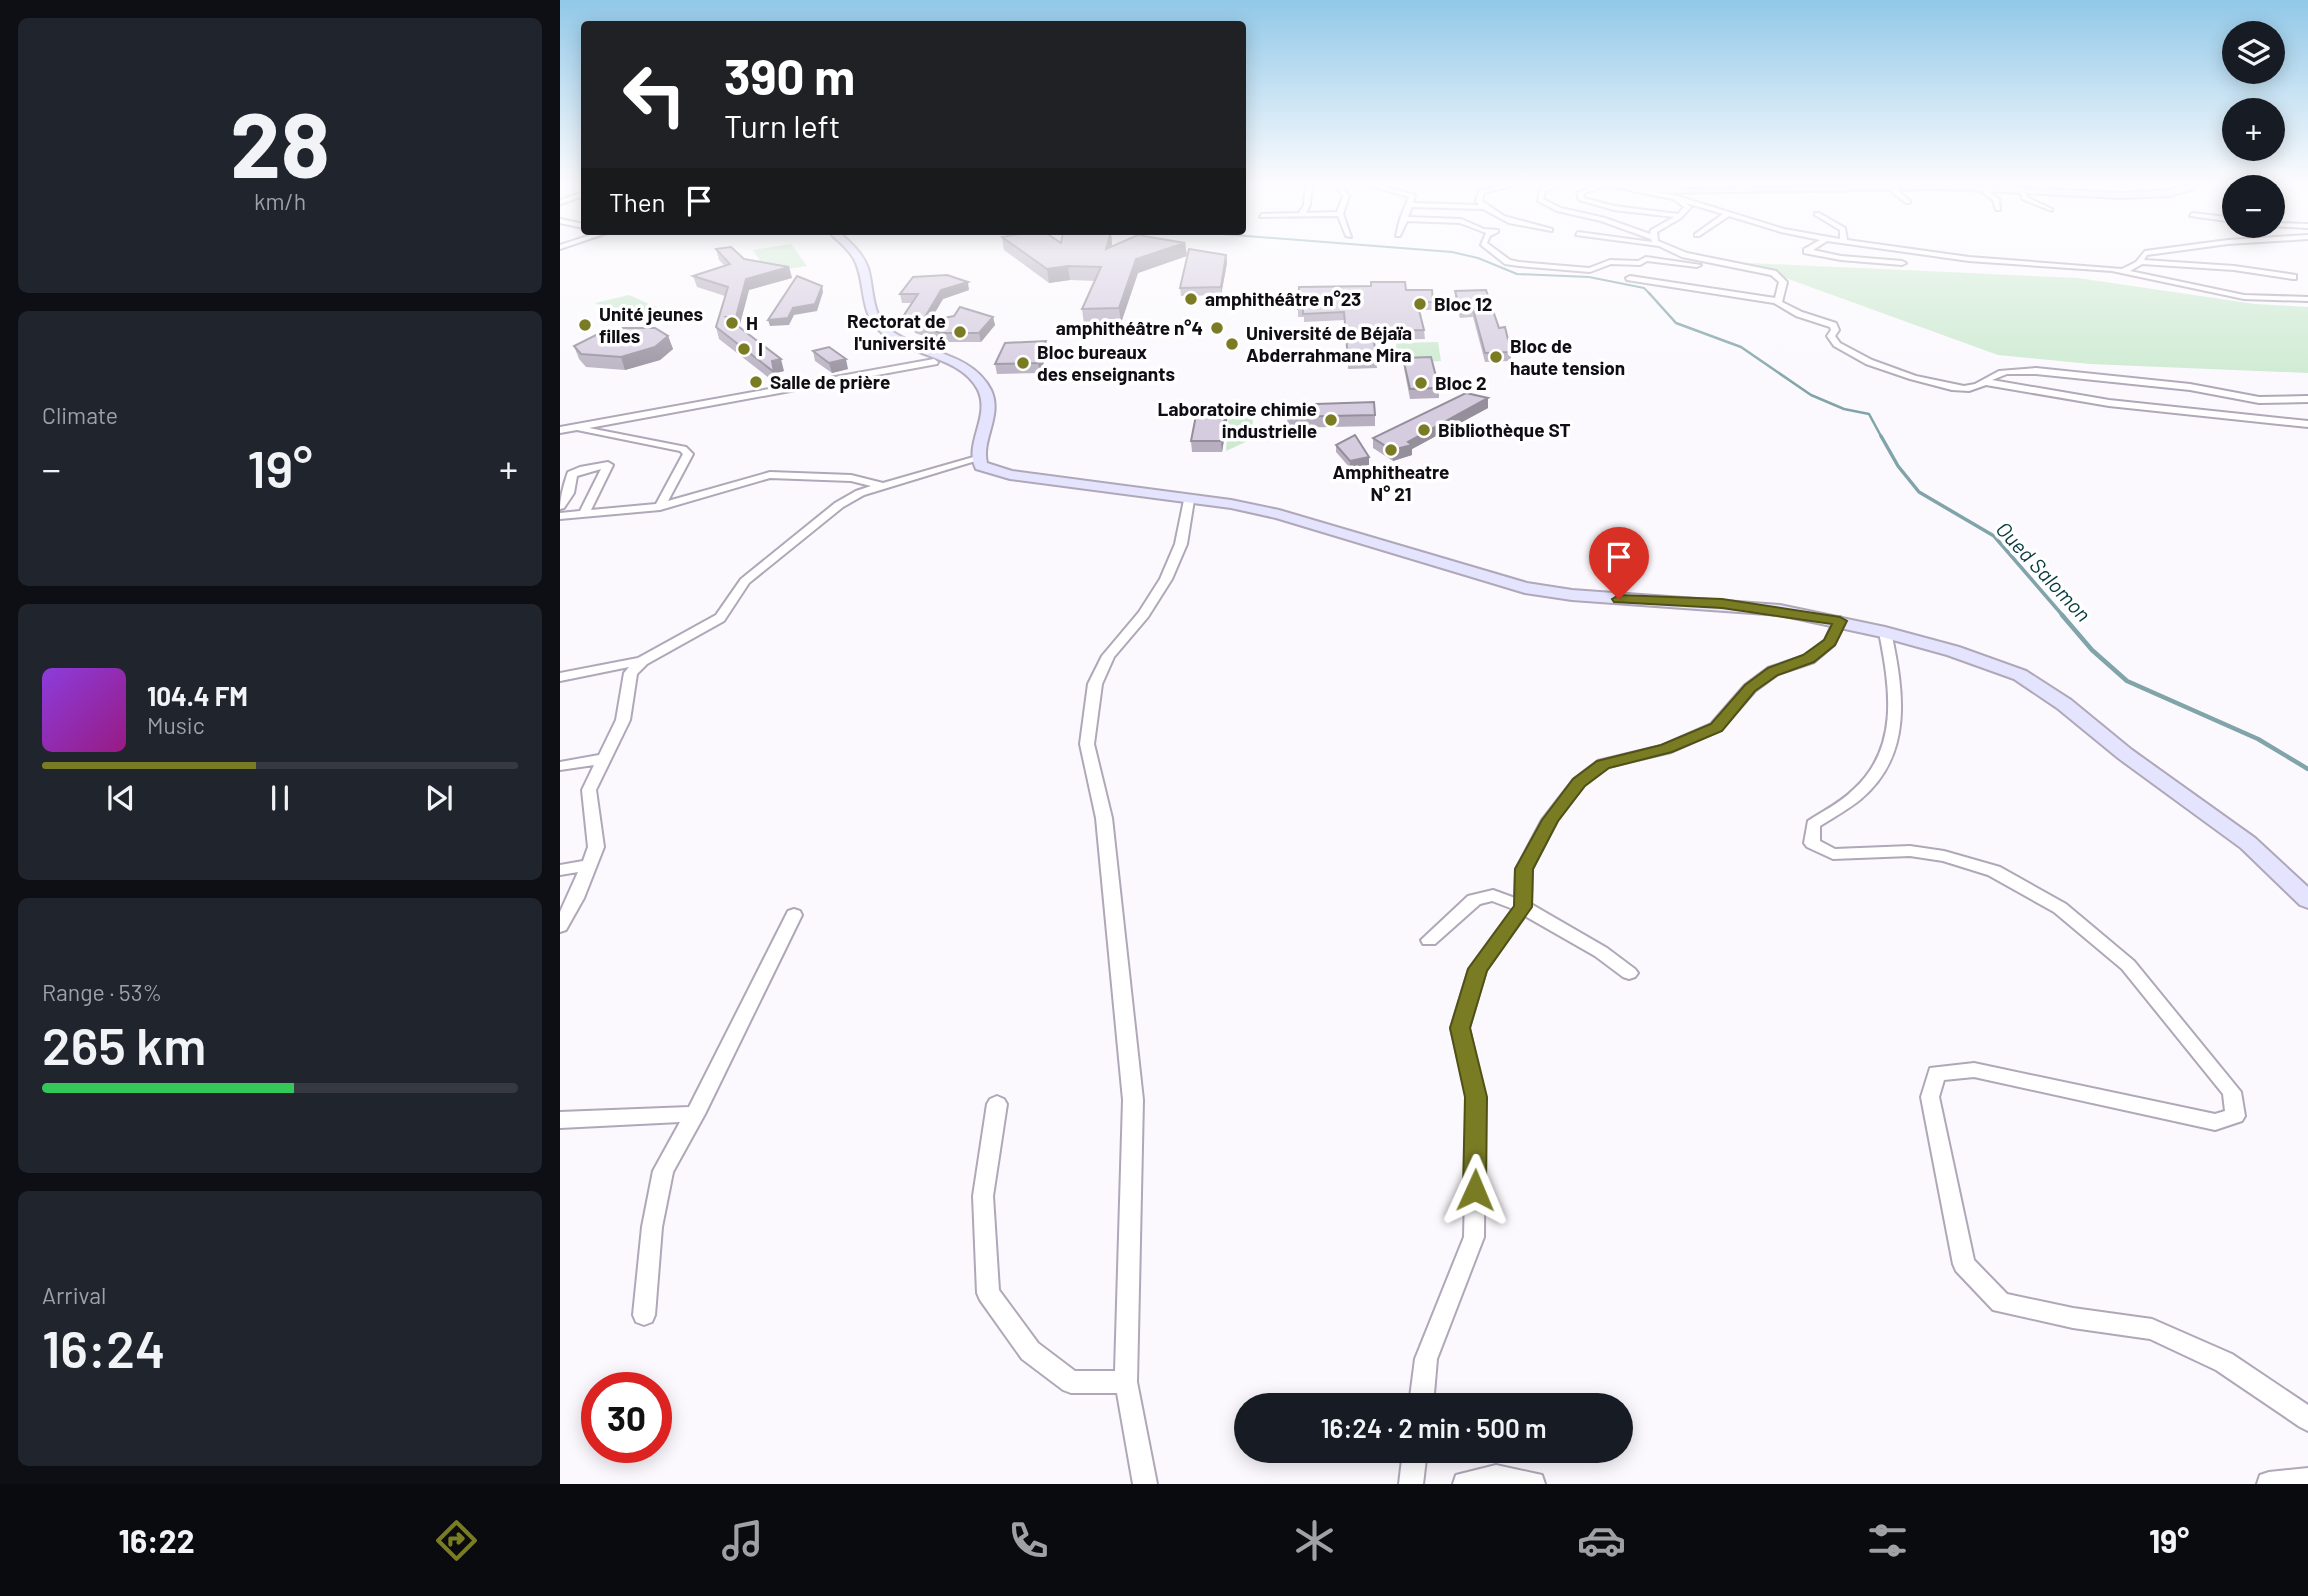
<!DOCTYPE html>
<meta charset="utf-8">
<style>
:root{--surface:#171b24;--page:#20242c;--text:#f1f3f6;--muted:#9ea1a6;--line:#363941;--accent:#7a7c24}
body{margin:0;font-family:Barlow,sans-serif;background:var(--page);color:var(--text);height:100vh;display:flex;flex-direction:column;font-size:26px;white-space:nowrap}
*{box-sizing:border-box;margin:0}
p{font-size:23px;color:var(--muted)}
.icon{flex:none;width:38px;height:38px;fill:none;stroke:currentColor;stroke-width:2;stroke-linecap:round;stroke-linejoin:round}
.map{position:relative;flex:1;overflow:hidden}
.panel{display:flex;flex-direction:column;gap:18px;padding:18px;background:#0d0f14;width:560px}
.panel>*{flex:none}
.banner{position:absolute;left:21px;top:21px;width:665px;height:214px;border-radius:7px;box-shadow:0 4px 18px #0003;background:#202124;color:#fff;overflow:hidden}
.buttons{position:absolute;left:1662px;top:21px;display:grid;gap:14px}
.buttons a{display:grid;place-items:center;width:63px;height:63px;border-radius:50%;background:var(--surface);box-shadow:0 4px 18px #0003;font-size:35px}
.speed{position:absolute;left:21px;top:1372px;display:flex;gap:14px;font-size:35px;font-weight:700;text-align:center}
.speed>*{display:grid;place-content:center;width:91px;height:91px;border-radius:50%;background:var(--surface);box-shadow:0 4px 18px #0003;line-height:1}
.speed .limit{border:10px solid #d22;background:#fff;color:#111}
.pin{position:absolute;display:grid;place-items:center;width:60px;height:60px;color:#fff;margin:-72px -30px;border-radius:50% 50% 50% 0;rotate:-45deg;box-shadow:0 0 7px #0007}
.pin .icon{rotate:45deg}
.me{position:absolute;width:77px;margin:-38px;rotate:1deg;stroke-linejoin:round;filter:drop-shadow(0 0 5px #0008)}
.turn{display:flex;align-items:center;gap:24px;height:147px;padding:0 28px;font-size:32px}
.turn .icon{width:91px;height:91px;stroke-width:2.5}
.turn b{display:block;font-size:49px;line-height:60px}
.then{display:flex;align-items:center;height:66px;padding:0 28px;background:#0003;gap:14px;font-size:26px}
.big{font-size:52px;font-weight:600;line-height:1.1}
.panel .card{flex:1;display:flex;flex-direction:column;justify-content:center;gap:10px;min-width:0;padding:0 24px;border-radius:10px;background:var(--page)}
.panel .dial{align-items:center;gap:0}
.dial b{font-size:91px;line-height:1}
.song{display:flex;align-items:center;gap:21px}
.cover{width:84px;height:84px;border-radius:10px;background:linear-gradient(135deg,hsl(270 70% 55%),hsl(310 70% 35%))}
.played{height:7px;border-radius:4px;background:linear-gradient(90deg,var(--accent) 45%,var(--line) 45%)}
.keys{display:flex;justify-content:space-around;direction:ltr}
.heat{display:flex;justify-content:space-between;align-items:center;font-size:38px;direction:ltr}
.charge{height:10px;border-radius:5px;background:linear-gradient(90deg,#34c759 53%,var(--line) 0)}
.trip{position:absolute;left:674px;top:1393px;width:399px;height:70px;border-radius:35px;background:var(--surface);box-shadow:0 4px 18px #0003;font-weight:600;line-height:70px;text-align:center}
.tab-bar{display:flex;height:112px;justify-content:space-around;align-items:center;background:#090b0e;color:var(--muted)}
.tab-bar .icon{width:49px;height:49px}
.tab-bar .current{color:var(--accent)}
.tab-bar b{font-size:32px;color:var(--text)}
main{display:flex;flex:1;min-height:0}
.map>svg:first-child{display:block}
.green{fill:#ccead0}
.lines{fill:none;stroke-linecap:round;stroke-linejoin:round}
.stream-far3{stroke:#80a4a9;stroke-width:2}
.stream-far2{stroke:#80a4a9;stroke-width:2.5}
.stream-far1{stroke:#80a4a9;stroke-width:3.5}
.stream{stroke:#80a4a9;stroke-width:4.5}
.street-casing{stroke:#b0a7b9;stroke-width:4}
.secondary-casing{stroke:#b0a7b9;stroke-width:4}
.street{fill:#fff;fill-rule:evenodd}
.secondary{fill:#e4e4fe;fill-rule:evenodd}
.wall{fill:#b7afc0}
.shaded-wall{fill:#958f9c}
.building{fill:#d5ccdf;stroke:#958f9c;stroke-width:2}
.route{fill:#7a7c24;stroke:#4f5117;stroke-width:2}
.poi-dot{fill:#7a7c24;stroke:#fff;stroke-width:2.5}
.labels{text-anchor:middle;stroke-width:7;stroke-linejoin:round;paint-order:stroke}
.far-poi-label{font-size:19px;font-weight:bold;fill:#110d14;stroke:#fff;text-anchor:start}
.far-water-label{font-size:21px;font-style:italic;fill:#073a3e;stroke:#fff}
</style>
<main>
<section class="panel">
<div class="card dial"><b>28</b><p>km/h</p></div>
<div class="card"><p>Climate</p>
<div class="heat"><a>−</a><b class="big">19°</b><a>+</a></div>
</div>
<div class="card">
<div class="song"><i class="cover"></i><div><b>104.4 FM</b><p>Music</p></div></div>
<div class="played"></div>
<div class="keys"><svg class="icon" aria-label="previous" viewBox="0 0 24 24"><path d="M18 5L8 12l10 7zM5 5v14"/></svg><svg class="icon" aria-label="pause" viewBox="0 0 24 24"><path d="M8 5v14M16 5v14"/></svg><svg class="icon" aria-label="next" viewBox="0 0 24 24"><path d="M6 5l10 7-10 7zM19 5v14"/></svg></div>
</div>
<div class="card"><p>Range · 53%</p><b class="big">265 km</b><div class="charge"></div></div>
<div class="card"><p>Arrival</p><b class="big">16:24</b></div>
</section>
<div class="map">
<svg width="1748" height="1484" viewBox="0 0 1748 1484">
<rect width="100%" height="100%" fill="#fbf9fd"/>
<g class="green">
<polygon points="231,244 247,266 207,272 193,250"/>
<polygon points="1168,262 1518,278 1695,304 1748,307 1748,373 1530,364 1438,355 1212,273"/>
<polygon points="69,295 98,308 64,317 35,303"/>
<polygon points="878,342 881,361 838,363 836,343"/>
<polygon points="693,413 692,439 666,451 669,414"/>
</g>
<g class="lines">
<polyline class="stream-far3" points="622,231 892,252 918,258 957,274 1029,277 1084,288 1091,295"/>
<polyline class="stream-far2" points="1089,293 1116,323 1181,347 1251,395 1284,409 1309,414 1322,438"/>
<polyline class="stream-far1" points="1321,436 1338,466 1359,492 1434,536 1504,617"/>
<polyline class="stream" points="1502,615 1532,650 1567,681 1698,739 1748,769"/>
<g class="street-casing">
<g id="street">
<polygon points="751,181 759,181 752,185 750,205 746,213 777,212 783,196 773,181 779,181 789,196 783,214 791,237 786,236 778,216 700,217 702,214 739,213 744,205 746,184"/>
<polygon points="794,181 804,181 855,195 853,203 919,205 916,201 919,191 959,181 970,181 924,193 922,201 944,216 992,229 992,231 949,223 923,209 852,207 848,217 901,219 924,229 938,230 938,232 930,236 927,243 950,260 959,262 1029,268 1050,260 1078,261 1086,257 1141,265 1137,267 1087,261 1080,265 1051,264 1030,272 959,266 945,264 921,245 926,233 900,223 847,221 840,236 836,236 840,219 849,197"/>
<polygon points="1000,181 1009,181 985,191 983,199 1001,208 1045,218 1090,234 1091,230 1114,217 1054,210 1019,200 1017,193 1044,182 1046,185 1023,194 1024,198 1054,206 1118,214 1124,207 1113,199 1068,190 1070,187 1117,196 1224,229 1280,239 1280,230 1255,215 1255,213 1259,213 1285,228 1287,240 1409,257 1562,269 1576,262 1585,251 1668,240 1748,235 1748,239 1668,244 1587,255 1584,260 1674,266 1736,275 1736,279 1733,279 1674,270 1582,264 1570,271 1684,295 1748,297 1748,301 1684,299 1552,271 1409,261 1267,241 1253,250 1281,256 1342,261 1346,263 1342,265 1281,260 1244,253 1244,249 1260,240 1221,232 1169,216 1139,236 1135,236 1135,234 1163,214 1126,203 1131,207 1121,218 1097,232 1098,241 1127,253 1216,271 1227,282 1222,302 1242,312 1276,323 1279,330 1275,336 1280,343 1312,360 1356,376 1404,386 1415,384 1439,371 1476,368 1630,384 1699,397 1748,396 1748,402 1699,403 1630,390 1476,374 1447,374 1432,380 1549,400 1748,421 1748,427 1549,406 1426,385 1409,391 1392,390 1350,379 1306,364 1274,346 1267,336 1271,330 1270,327 1236,316 1214,303 1067,280 1066,278 1070,276 1215,298 1219,282 1211,275 1122,257 1099,246 1016,235 1018,232 1092,242 1091,239 1041,221 997,211 978,201 980,189"/>
<polygon points="1481,181 1488,181 1492,186 1478,191 1478,189 1485,185"/>
<polygon points="1189,182 1192,184 1187,188 1189,190 1184,191 1181,187"/>
<polygon points="1333,184 1337,184 1338,191 1350,201 1350,203 1346,203 1333,193"/>
<polygon points="1428,186 1432,186 1430,192 1439,199 1440,210 1436,210 1433,200 1423,193"/>
<polygon points="1460,188 1464,188 1467,197 1492,209 1492,211 1462,199"/>
<polygon points="24,192 24,196 0,204 0,200"/>
<polygon points="1632,213 1675,218 1675,222 1630,216"/>
<polygon points="0,219 24,224 24,228 0,223"/>
<polygon points="1713,223 1748,224 1748,228 1711,226"/>
<polygon points="43,231 53,231 0,249 0,245"/>
<path d="M374,359L378,362L377,364L29,428L126,447L133,454L108,501L210,472L291,475L323,483L417,456L422,459L304,495L283,507L189,583L164,621L87,664L77,674L70,720L36,790L44,847L24,898L6,930L0,932V912L18,872L0,875V865L23,861L28,847L22,790L34,765L0,770V762L39,755L56,720L64,673L69,667L0,681V673L78,658L156,615L181,579L275,503L296,491L311,486L291,481L210,478L100,510L0,519V513L20,511L41,469L17,476L14,493L4,508L0,509C0,498 4,483 8,472L20,467L48,462L53,465L31,510L96,504L123,454L120,451L17,430L0,433V427Z"/>
<polygon points="629,497 634,500 627,544 612,579 588,617 554,657 542,684 534,744 552,818 583,1100 577,1382 597,1484 573,1484 557,1393 511,1393 503,1390 462,1359 420,1300 417,1293 413,1196 427,1104 430,1099 437,1096 444,1099 447,1104 433,1196 439,1290 478,1343 515,1371 555,1371 563,1100 536,818 520,744 528,684 542,656 579,612 600,579 615,544 624,500"/>
<polygon points="1280,617 1286,621 1274,645 1254,662 1218,674 1195,691 1161,730 1111,752 1048,767 1024,785 997,821 972,869 971,904 1047,948 1075,969 1078,973 1075,977 1069,979 1063,977 1035,956 965,916 926,970 909,1028 925,1097 924,1237 877,1359 873,1405 849,1405 855,1359 904,1237 907,1097 891,1028 909,969 953,909 932,901 920,904 875,944 863,944 861,940 908,896 933,890 955,898 956,869 982,820 1014,779 1038,761 1101,746 1151,724 1185,685 1208,668 1244,656 1265,640 1274,621"/>
<path d="M1325,628L1331,632C1344,692 1353,755 1301,799C1289,809 1274,817 1260,826V841L1275,849L1350,846L1384,851L1440,867L1506,904L1574,961L1681,1092L1685,1116L1682,1121L1655,1130L1414,1077L1384,1080L1379,1097L1414,1260L1447,1294L1513,1308L1592,1319L1672,1354L1748,1405V1431L1740,1427L1656,1370L1590,1339L1513,1328L1433,1310L1396,1271L1393,1264L1361,1097L1370,1068L1414,1063L1655,1114L1665,1111L1663,1094L1562,969L1494,912L1428,875L1383,861L1350,856L1273,859L1247,847L1244,843L1248,821C1263,811 1280,803 1293,790C1340,748 1330,688 1319,632Z"/>
<polygon points="234,909 240,911 242,915 145,1114 113,1172 102,1227 95,1315 92,1322 84,1325 76,1322 73,1315 82,1227 93,1171 120,1122 0,1128 0,1112 129,1107 226,915 228,911"/>
<polygon points="843,1451 867,1451 863,1484 839,1484"/>
<polygon points="936,1465 982,1475 985,1484 893,1484 896,1475"/>
<polygon points="1748,1468 1748,1484 1697,1484 1700,1475 1709,1472"/>
</g>
</g>
<g class="secondary-casing">
<g id="secondary">
<polygon points="859,181 971,181 967,184"/>
<polygon points="1028,181 1132,189 1383,184 1561,193 1610,190 1632,181 1642,181 1631,190 1610,196 1561,198 1383,189 1107,193 1057,188"/>
<path d="M268,231H278C290,242 302,252 308,268C314,288 311,313 328,328C358,353 412,351 431,390C443,416 421,439 427,463L452,471L671,500L719,510L967,583L1012,590L1220,605L1325,627L1399,647L1466,671L1511,700L1572,750L1695,838L1748,887V908L1740,905L1681,848L1558,758L1497,708L1454,679L1387,655L1322,637L1220,615L1012,600L965,593L716,518L671,508L450,479L416,469C403,444 431,417 418,390C401,356 349,356 322,333C298,314 307,283 294,259C288,248 276,240 268,231Z"/>
</g>
</g>
<use href="#street" class="street"/>
<use href="#secondary" class="secondary"/>
</g>
<g class="wall">
<polygon points="551,231 552,246 625,243 627,256 578,273 561,323 524,324 522,309 535,281 510,280 489,283 444,250 442,237 501,243"/>
<polygon points="156,249 184,259 229,267 232,278 189,290 179,327 224,371 216,373 218,385 159,339 156,327 165,296 137,287 133,276 165,266 159,260"/>
<polygon points="666,255 667,263 661,295 621,296 620,288"/>
<polygon points="409,290 383,299 370,320 433,317 435,325 421,342 382,342 355,333 353,327 344,327 342,318 352,303 342,303 340,294"/>
<polygon points="846,290 873,302 873,310 859,310 864,330 865,339 814,340 817,368 788,369 785,320 744,322 744,317 738,317 738,309"/>
<polygon points="895,291 939,328 951,352 951,361 925,362 913,317 900,318 895,299"/>
<polygon points="108,336 113,349 100,360 65,370 26,367 19,359 14,346"/>
<polygon points="253,351 288,369 272,373 255,361"/>
<polygon points="488,351 480,373 437,374 435,364"/>
<polygon points="843,358 879,388 879,398 850,399 844,368"/>
<polygon points="928,398 928,408 852,449 852,455 833,461 813,448 813,438"/>
<polygon points="667,405 668,415 662,452 632,452 631,441"/>
<polygon points="815,415 815,426 728,428 727,417"/>
<polygon points="776,445 809,457 809,465 790,468 776,452"/>
</g>
<g class="shaded-wall">
<polygon points="551,231 552,244 548,262 546,249"/>
<polygon points="625,243 627,256 578,273 561,323 559,308 576,259"/>
<polygon points="666,255 667,263 661,295 661,287"/>
<polygon points="508,266 510,280 489,283 487,269"/>
<polygon points="229,267 232,278 189,290 179,328 176,317 186,279"/>
<polygon points="408,282 409,290 383,299 366,328 362,322 381,290"/>
<polygon points="262,286 263,292 257,311 234,315 229,325 210,326 208,320 233,308"/>
<polygon points="433,317 435,325 421,342 419,333"/>
<polygon points="108,336 113,349 100,360 65,370 61,357"/>
<polygon points="486,341 488,351 480,373 478,363"/>
<polygon points="221,359 224,371 216,373 218,385 212,361"/>
<polygon points="286,359 288,369 272,373 269,363"/>
<polygon points="928,398 928,408 852,449 852,455 833,461 832,450"/>
<polygon points="667,405 668,415 662,452 661,441"/>
<polygon points="809,457 809,465 790,468 790,461"/>
</g>
<g class="building">
<polygon points="478,231 483,231 501,243 503,232 551,231 546,249 578,235 625,243 576,259 559,308 522,309 541,267 508,266 487,269 442,237"/>
<polygon points="171,247 184,259 229,267 186,279 176,317 166,317 221,359 212,361 214,372 156,327 168,287 133,276 170,264 156,249"/>
<polygon points="629,249 666,255 661,287 620,288"/>
<polygon points="387,275 408,282 381,290 362,322 394,316 400,307 433,317 419,333 380,333 353,324 362,322 358,318 342,318 358,294 340,294 353,277"/>
<polygon points="237,276 262,286 255,304 233,308 228,318 208,320"/>
<polygon points="811,282 845,282 846,290 872,290 873,302 857,302 864,330 813,331 816,359 788,360 784,312 743,314 743,309 738,309 739,287 811,286"/>
<polygon points="926,290 939,328 945,327 951,352 925,353 913,309 900,309 895,291"/>
<polygon points="50,328 95,328 108,336 95,347 61,357 21,354 14,346"/>
<polygon points="486,341 478,363 435,364 445,343"/>
<polygon points="269,347 286,359 269,363 253,351"/>
<polygon points="871,357 879,388 850,389 843,358"/>
<polygon points="906,393 928,398 848,442 852,445 832,450 813,438"/>
<polygon points="814,402 815,415 727,417 727,405"/>
<polygon points="638,405 667,405 661,441 631,441"/>
<polygon points="795,435 809,457 790,461 776,445"/>
</g>
<linearGradient id="sky" x2="0" y2="1"><stop stop-color="#91c8e8"/><stop offset="0.47" stop-color="#fdfcfe"/><stop offset="1" stop-color="#fdfcfe" stop-opacity="0"/></linearGradient>
<rect width="1748" height="389" fill="url(#sky)"/>
<polygon class="route" points="1059,595 1162,599 1280,617 1287,621 1275,645 1254,662 1218,675 1195,691 1162,731 1112,752 1049,768 1025,786 998,821 973,869 972,907 927,971 910,1028 927,1097 926,1190 923,1197 915,1200 907,1197 903,1190 905,1097 890,1028 908,969 954,906 955,869 982,820 1013,779 1037,761 1101,745 1151,724 1185,685 1208,668 1243,655 1264,640 1272,624 1162,608 1054,602 1052,599"/>
<g class="poi-dot">
<circle cx="631" cy="299" r="7"/>
<circle cx="860" cy="304" r="7"/>
<circle cx="172" cy="323" r="7"/>
<circle cx="25" cy="325" r="7"/>
<circle cx="657" cy="328" r="7"/>
<circle cx="400" cy="332" r="7"/>
<circle cx="672" cy="344" r="7"/>
<circle cx="184" cy="349" r="7"/>
<circle cx="936" cy="357" r="7"/>
<circle cx="463" cy="363" r="7"/>
<circle cx="196" cy="382" r="7"/>
<circle cx="861" cy="383" r="7"/>
<circle cx="771" cy="420" r="7"/>
<circle cx="864" cy="430" r="7"/>
<circle cx="831" cy="450" r="7"/>
</g>
<g class="labels">
<g class="far-poi-label">
<text x="645" y="306">amphithéâtre n°23</text>
<text x="874" y="311">Bloc 12</text>
<text x="39" y="321">Unité jeunes<tspan x="39" dy="22">filles</tspan></text>
<text x="386" y="328" text-anchor="end">Rectorat de<tspan x="386" dy="22">l'université</tspan></text>
<text x="186" y="330">H</text>
<text x="643" y="335" text-anchor="end">amphithéâtre n°4</text>
<text x="686" y="340">Université de Béjaïa<tspan x="686" dy="22">Abderrahmane Mira</tspan></text>
<text x="950" y="353">Bloc de<tspan x="950" dy="22">haute tension</tspan></text>
<text x="198" y="356">I</text>
<text x="477" y="359">Bloc bureaux<tspan x="477" dy="22">des enseignants</tspan></text>
<text x="210" y="389">Salle de prière</text>
<text x="875" y="390">Bloc 2</text>
<text x="757" y="416" text-anchor="end">Laboratoire chimie<tspan x="757" dy="22">industrielle</tspan></text>
<text x="878" y="437">Bibliothèque ST</text>
<text x="831" y="479" text-anchor="middle">Amphitheatre<tspan x="831" dy="22">N° 21</tspan></text>
</g>
<g class="far-water-label">
<text transform="translate(1483 572) rotate(47)" y="7">Oued Salomon</text>
</g>
</g>
</svg>
<div class="buttons">
<a><svg class="icon" aria-label="layers" viewBox="0 0 24 24"><path d="M12 4l9 5-9 5-9-5zM3 14l9 5 9-5"/></svg></a>
<a>+</a>
<a>−</a>
</div>
<div class="speed"><div class="limit">30</div></div>
<div class="pin" style="left:1059px;top:599px;background:#d93025"><svg class="icon" aria-label="arrive" viewBox="0 0 24 24"><path d="M6 21V4h12l-3 4 3 4H6"/></svg></div>
<svg class="me" style="left:915px;top:1190px" viewBox="-20 -20 40 40"><path d="M0-17L14 15 0 8-14 15z" fill="#7a7c24" stroke="#fff" stroke-width="4"/></svg>
<div class="trip">16:24 · 2 min · 500 m</div>
<div class="banner">
<div class="turn"><svg class="icon" aria-label="left" viewBox="0 0 24 24"><path d="M17 20v-9H6M10 6l-5 5 5 5"/></svg><div><b>390 m</b>Turn left</div></div>
<div class="then">Then<svg class="icon" aria-label="arrive" viewBox="0 0 24 24"><path d="M6 21V4h12l-3 4 3 4H6"/></svg></div>
</div>
</div>
</main>
<nav class="tab-bar">
<b>16:22</b>
<svg class="icon current" aria-label="directions" viewBox="0 0 24 24"><path d="M12 3l9 9-9 9-9-9zM9 14v-3h6M13 9l2 2-2 2"/></svg>
<svg class="icon" aria-label="music" viewBox="0 0 24 24"><path d="M9 18V5l10-2v13"/><circle cx="6" cy="18" r="3"/><circle cx="16" cy="16" r="3"/></svg>
<svg class="icon" aria-label="phone" viewBox="0 0 24 24"><path d="M5 4h4l2 5-3 2q2 4 5 5l2-3 5 2v4C11 20 4 13 5 4z"/></svg>
<svg class="icon" aria-label="climate" viewBox="0 0 24 24"><path d="M12 3v18M4 7l16 10M4 17L20 7"/></svg>
<svg class="icon" aria-label="car" viewBox="0 0 24 24"><path d="M5 17H2v-5l4-1 3-4h7l3 4 3 1v5h-3M9 17h6M6 11h13"/><circle cx="7" cy="17" r="2"/><circle cx="17" cy="17" r="2"/></svg>
<svg class="icon" aria-label="filters" viewBox="0 0 24 24"><path d="M4 7h16M4 17h16"/><circle cx="9" cy="7" r="2"/><circle cx="15" cy="17" r="2"/></svg>
<b>19°</b>
</nav>
